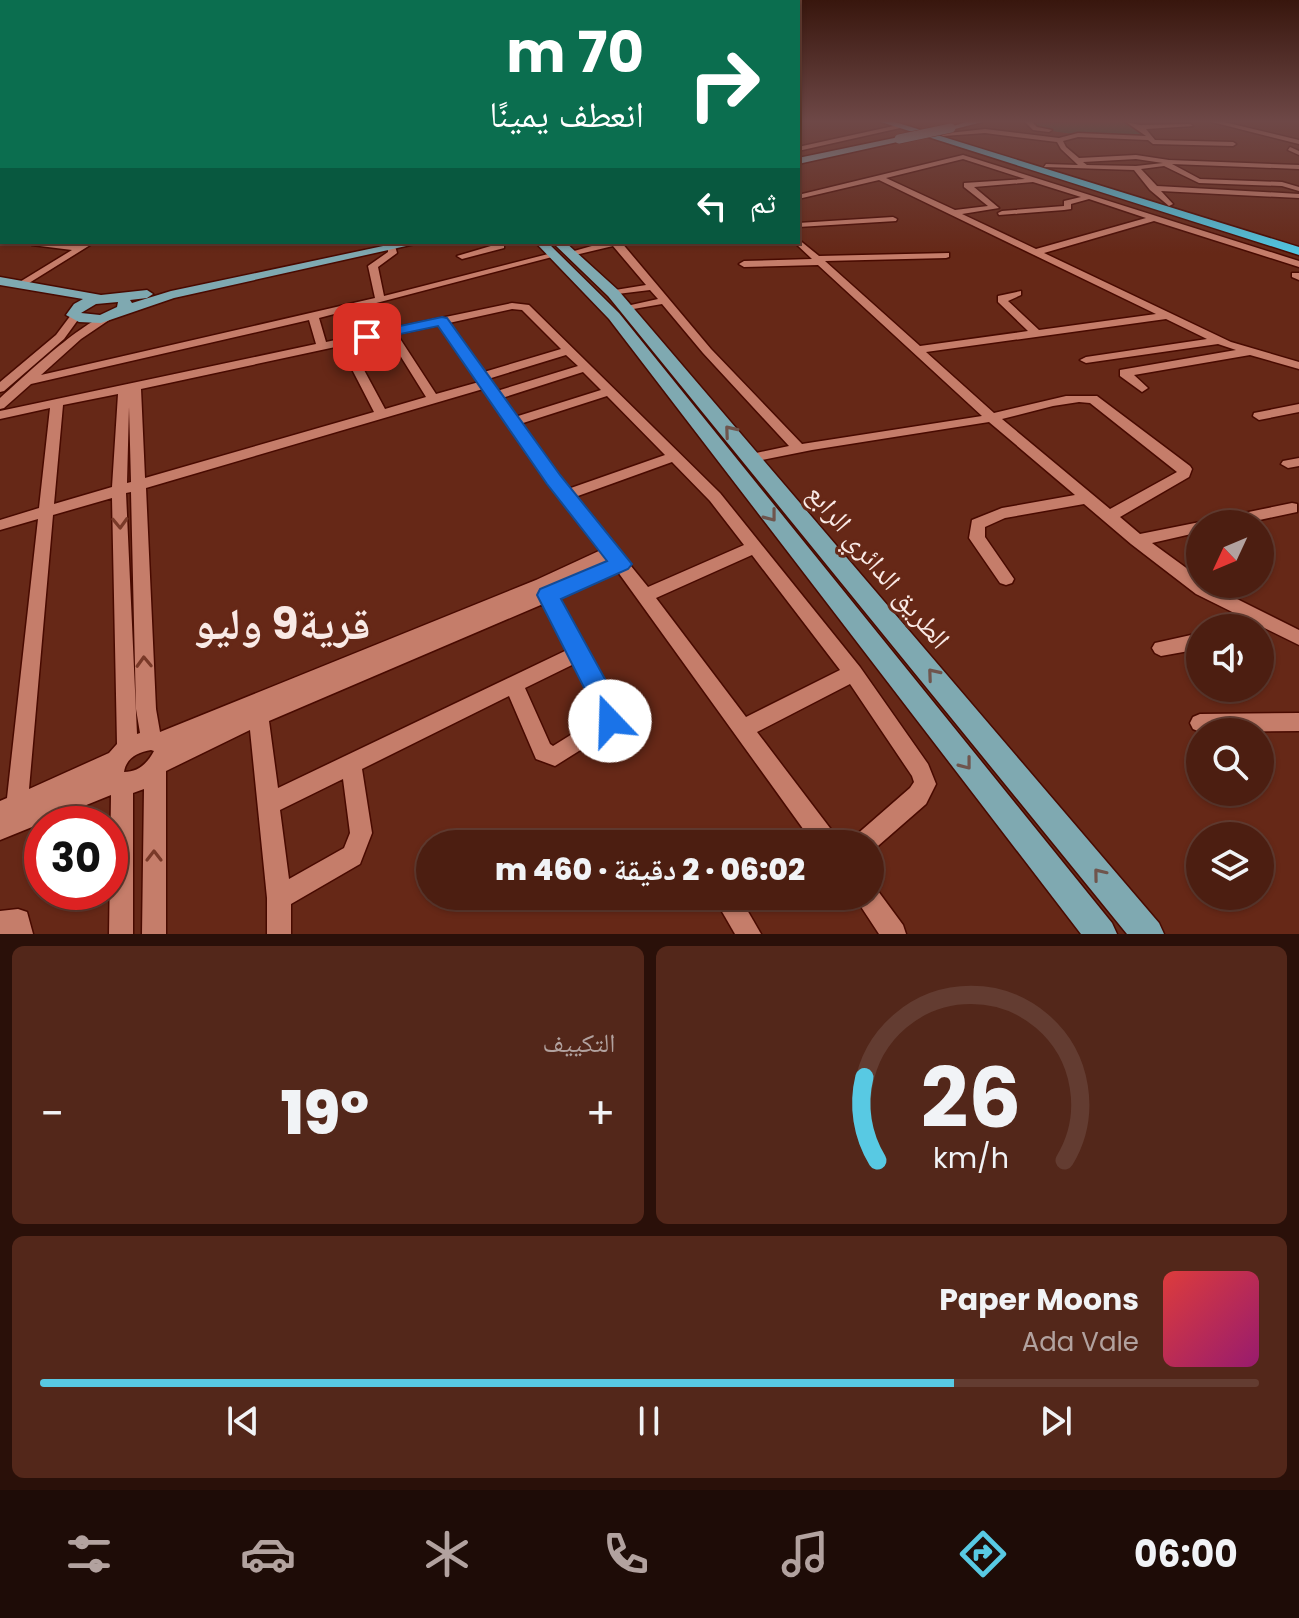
<!DOCTYPE html>
<html lang="ar">
<meta charset="utf-8">
<style>
:root{--surface:#4c1e11;--page:#53271a;--text:#f1f3f6;--muted:#b2a29f;--line:#633c31;--accent:#58c9e3}
body{margin:0;font-family:Poppins,"Noto Naskh Arabic",sans-serif;background:var(--page);color:var(--text);direction:rtl;height:100vh;display:flex;flex-direction:column;font-size:30px;white-space:nowrap}
*{box-sizing:border-box;margin:0}
p{font-size:26px;color:var(--muted)}
.icon{flex:none;width:44px;height:44px;fill:none;stroke:currentColor;stroke-width:2;stroke-linecap:round;stroke-linejoin:round}
.map{position:relative;height:934px;overflow:hidden;direction:ltr}
.side{display:flex;flex-direction:column;gap:12px;padding:12px;background:#2a1009;flex:1}
.side>*{flex:none}
.top-card{position:absolute;left:0px;top:0px;width:800px;height:244px;box-shadow:0 2px 6px #0004,0 0 0 2px var(--line);direction:rtl;background:#0b6e4f;color:#fff;overflow:hidden}
.needle{width:52px;rotate:226deg}
.tools{position:absolute;left:1186px;top:510px;display:grid;gap:16px}
.tools a{display:grid;place-items:center;width:88px;height:88px;border-radius:50%;background:var(--surface);box-shadow:0 2px 6px #0004,0 0 0 2px var(--line);font-size:40px}
.speed{position:absolute;left:24px;top:806px;display:flex;gap:16px;font-size:40px;font-weight:700;text-align:center}
.speed>*{display:grid;place-content:center;width:104px;height:104px;border-radius:50%;background:var(--surface);box-shadow:0 2px 6px #0004,0 0 0 2px var(--line);line-height:1}
.speed .limit{border:12px solid #d22;background:#fff;color:#111}
.pin{position:absolute;display:grid;place-items:center;width:68px;height:68px;color:#fff;margin:-34px;border-radius:16px;box-shadow:0 4px 12px #0006}
.me{position:absolute;width:88px;margin:-44px;rotate:339deg;stroke-linejoin:round;filter:drop-shadow(0 0 6px #0008)}
.turn{display:flex;align-items:center;gap:28px;height:168px;padding:0 24px;font-size:36px}
.turn .icon{width:104px;height:104px;stroke-width:2.5}
.turn b{display:block;font-size:56px;line-height:68px}
.then{display:flex;align-items:center;height:76px;padding:0 24px;background:#0003;gap:16px;font-size:30px}
.big{font-size:60px;font-weight:800;line-height:1.1}
.side .tile{flex:1;display:flex;flex-direction:column;justify-content:center;gap:12px;min-width:0;padding:0 28px;border-radius:12px;background:var(--page)}
.side .dial{align-items:center;gap:0}
.dial svg{height:208px;overflow:visible;fill:none;stroke:var(--line);stroke-width:7;stroke-linecap:round;text-anchor:middle}
.dial text{fill:var(--text);stroke:none}
.song{display:flex;align-items:center;gap:24px}
.cover{width:96px;height:96px;border-radius:12px;background:linear-gradient(135deg,hsl(0 70% 55%),hsl(320 70% 35%))}
.played{height:8px;border-radius:4px;background:linear-gradient(90deg,var(--accent) 75%,var(--line) 75%)}
.keys{display:flex;justify-content:space-around;direction:ltr}
.heat{display:flex;justify-content:space-between;align-items:center;font-size:44px;direction:ltr}
.side .tiles{flex:1;display:grid;gap:12px;grid-template-columns:1fr 1fr}
.tile:last-child{grid-column:span 2}
.trip{position:absolute;left:416px;top:830px;width:468px;height:80px;border-radius:40px;background:var(--surface);box-shadow:0 2px 6px #0004,0 0 0 2px var(--line);font-weight:800;line-height:80px;text-align:center;direction:rtl}
.tab-bar{display:flex;height:128px;justify-content:space-around;align-items:center;background:#1e0c07;color:var(--muted)}
.tab-bar .icon{width:56px;height:56px}
.tab-bar .selected{color:var(--accent)}
.tab-bar b{font-size:36px;color:var(--text)}
.map>svg:first-child{display:block}
.green{fill:#24593a}
.lines{fill:none;stroke-linecap:round;stroke-linejoin:round}
.minor-casing{stroke:#480a00;stroke-width:3}
.major-casing{stroke:#480a00;stroke-width:3}
.highway-casing{stroke:#480a00;stroke-width:3}
.minor{fill:#c57d6a;fill-rule:evenodd}
.major{fill:#7fa9b1;fill-rule:evenodd}
.highway{fill:#50c6e1;fill-rule:evenodd}
.major-bridge-casing{stroke:#480a00;stroke-width:10;stroke-linecap:butt}
.major-bridge{stroke:#7fa9b1;stroke-width:9}
.oneway{stroke:#6f554d}
.oneway2{stroke:#793928}
.route{fill:#1a73e8;stroke:#114b97;stroke-width:2}
.labels{text-anchor:middle;stroke-width:6;stroke-linejoin:round;paint-order:stroke}
.street-label{font-size:28px;fill:#f9e9e5;stroke:#662817}
.near-district-label{font-size:44px;font-weight:bold;fill:#f9e9e5;stroke:#662817}
</style>
<div class="map">
<svg width="1299" height="934" viewBox="0 0 1299 934">
<rect width="100%" height="100%" fill="#662817"/>
<path class="green" d="M1123,122L1142,135C1115,134 1051,138 1031,123Z"/>
<g class="lines">
<g class="minor-casing">
<g id="minor">
<polygon points="1025,122 1032,122 1037,127 1052,130 1049,132 1033,130"/>
<path d="M1126,122L1140,125L1190,124L1193,126L1146,129L1155,140L1233,142L1236,144L1233,146L1153,144L1148,140L1078,137L1063,141L1066,147L1079,158L1136,155L1169,160L1299,165V169L1172,164L1200,179L1282,182L1299,187V191L1282,186L1199,183L1164,166L1141,169L1157,186L1299,194V198L1161,191L1173,204L1169,206L1150,190L1134,170L1044,167L1046,164L1078,165L1061,149L1057,142L985,133L943,136L940,134L985,129L1059,138L1078,133L1146,136ZM1136,159L1163,163L1136,166L1087,165L1083,162Z"/>
<polygon points="1212,122 1224,122 1299,140 1299,144"/>
<polygon points="898,125 900,128 798,151 798,147"/>
<rect x="0" y="144" width="2" height="4"/>
<polygon points="1290,147 1299,151 1299,155 1288,150"/>
<path d="M963,155L1299,261V267L1154,221L1044,253L1231,342L1299,362V369L1250,355L1134,375L1148,388L1142,392L1120,376V370L1236,350L1218,344L1086,363L1080,360L1086,357L1207,339L1166,319L926,352L994,413L1066,396H1097L1190,466L1192,469L1189,477L1120,517L1140,534L1200,522L1205,523L1200,524V532L1152,543L1200,578V584H1207L1299,630V645L1196,594L1131,544L1084,504L1005,518L985,527V537L1014,579L1012,583L1006,585L1000,583L969,538L972,520L1002,508L1075,495L989,422L812,450L752,462L747,461L745,458L747,455L789,446L703,353L662,304L622,311V307L658,299L650,290L609,295V291L646,285L613,246L571,256L567,253L606,242H621L711,349L802,444L982,416L818,265L744,267L739,264L744,261L812,259L794,242H798V239L819,256L949,253V257L946,258L825,261L920,346L1028,331L998,302V296L1021,291V295L1008,301L1039,330L1156,314L879,180L798,199V195ZM963,159L1025,179L964,183V187L988,206L955,210L886,178ZM1033,182L1081,197L1064,201V206L1002,211L998,213L999,215L1064,210L1071,209V204L1089,199L1146,218L1036,249L962,214L999,208L974,187ZM1079,402L1090,403L1177,472L1110,509L1002,419L1053,406Z"/>
<rect x="0" y="166" width="2" height="4"/>
<rect x="0" y="196" width="2" height="4"/>
<polygon points="893,217 897,219 896,221 798,227 798,223"/>
<polygon points="2,230 2,236 0,237 0,231"/>
<polygon points="28,242 80,245 85,242 95,242 21,288 16,285 18,283 72,250 32,245"/>
<polygon points="501,243 504,244 504,248 462,259 457,256"/>
<path d="M392,245L395,246L397,253L378,267L384,296L556,252V256L319,318L326,342L512,303L529,305L720,493L860,667L928,764L936,784L926,804L871,852L870,844H852L855,836L910,788L914,782L912,776L850,684L757,732L836,836L839,844H814L618,572L557,598L618,710L621,716L617,727L555,766L536,759L509,696L362,769L372,833L360,864L291,904V934H267V898L250,730L166,771V934H142L144,789L133,793V934H109L111,795L0,840V801L7,798L38,519L0,530V520L39,508L50,408L0,419V411L316,344L309,320L31,384L4,408L0,409V398C21,380 89,313 114,314L115,316L81,339L41,375L375,298L368,266L388,252V248ZM512,309L522,310L561,349L484,372L449,323ZM439,325L475,377L479,382L436,394L397,334ZM388,336L426,397L385,409L350,344ZM340,346L374,412L145,478L141,389ZM566,355L578,366L497,391L488,379ZM583,372L601,390L515,417L502,398ZM483,389L548,483L601,550L536,580L160,732L156,709L146,488ZM118,394L112,487L54,504L63,405ZM607,396L665,455L568,489L520,424ZM129,407L131,482L127,483ZM672,462L710,501L744,545L648,587L575,497ZM131,492L136,709L140,733L137,734L126,493ZM112,498L117,744L109,753L29,789L53,515ZM752,555L840,670L746,717L656,598ZM609,560L610,562L579,575ZM543,604L567,650L278,788L269,721ZM574,664L601,716L553,746L550,744L525,688ZM151,750L154,751C147,764 138,772 124,772C126,758 138,752 151,750ZM343,779L350,833L344,848L289,879L280,810Z"/>
<polygon points="1292,273 1299,273 1299,280 1292,277"/>
<polygon points="75,314 80,317 64,339 4,391 0,392 0,382 56,335 71,315"/>
<polygon points="1299,404 1299,412 1259,420 1253,416 1254,413"/>
<polygon points="1299,458 1299,466 1288,468 1281,464 1283,461"/>
<polygon points="1292,503 1297,504 1297,512 1241,524 1207,524 1210,520 1215,519"/>
<polygon points="1200,633 1200,649 1161,656 1155,653 1152,648 1155,643"/>
<polygon points="1299,713 1299,731 1200,732 1193,729 1190,723 1193,717 1200,714"/>
<polygon points="870,886 875,887 903,925 906,934 879,934 854,896 870,896"/>
<polygon points="713,896 739,896 761,934 735,934"/>
<polygon points="18,909 27,912 33,934 0,934 0,911"/>
</g>
</g>
<g class="major-casing">
<g id="major">
<polygon points="966,122 982,122 951,130 947,128"/>
<rect x="0" y="125" width="2" height="4"/>
<polygon points="899,137 902,141 798,164 798,158"/>
<path d="M402,242H424L174,298L101,323L79,322L66,315L74,304L83,299L0,285V277L101,295L147,290L153,294L147,298L130,300L132,303L171,291ZM118,302L117,307L100,315L81,313L96,304Z"/>
<polygon points="535,242 547,242 619,313 1112,923 1117,934 1081,934 609,319"/>
<polygon points="552,242 565,242 618,290 1159,923 1164,934 1127,934 608,296"/>
</g>
</g>
<g class="highway-casing">
<polygon id="highway" points="881,122 895,122 1299,247 1299,255"/>
</g>
<use href="#minor" class="minor"/>
<use href="#major" class="major"/>
<use href="#highway" class="highway"/>
<g class="major-bridge-casing">
<polyline id="major-bridge" points="899,139 951,128"/>
</g>
<use href="#major-bridge" class="major-bridge"/>
</g>
<defs><path id="oneway-chevron" d="M-2-3.5L2.5 0L-2 3.5" fill="none" stroke-width="1.6" stroke-linecap="round" stroke-linejoin="round" transform="scale(2)"/></defs>
<g class="oneway">
<use href="#oneway-chevron" transform="translate(730 431) rotate(-130)"/>
<use href="#oneway-chevron" transform="translate(771 516) rotate(52)"/>
<use href="#oneway-chevron" transform="translate(933 674) rotate(-130)"/>
<use href="#oneway-chevron" transform="translate(966 764) rotate(52)"/>
<use href="#oneway-chevron" transform="translate(1099 874) rotate(-129)"/>
</g>
<g class="oneway2">
<use href="#oneway-chevron" transform="translate(120 523) rotate(88)"/>
<use href="#oneway-chevron" transform="translate(144 662) rotate(-92)"/>
<use href="#oneway-chevron" transform="translate(154 856) rotate(-90)"/>
</g>
<linearGradient id="sky" x2="0" y2="1"><stop stop-color="#38160d"/><stop offset="0.48" stop-color="#6e4847"/><stop offset="1" stop-color="#6e4847" stop-opacity="0"/></linearGradient>
<rect width="1299" height="253" fill="url(#sky)"/>
<polygon class="route" points="442,317 447,318 560,475 632,564 628,569 561,599 622,710 623,721 619,729 610,733 601,729 596,711 537,595 540,589 607,561 547,484 438,326 367,341 360,337 367,333"/>
<g class="labels">
<g class="street-label">
<text transform="translate(879 566) rotate(50)" y="10">الطريق الدائري الرابع</text>
</g>
<g class="near-district-label">
<text x="282" y="639">قرية9 وليو</text>
</g>
</g>
</svg>
<div class="tools">
<a><svg class="needle" viewBox="-14 -14 28 28"><path d="M0-13l5 13h-10z" fill="#e53935"/><path d="M0 13l5-13h-10z" fill="#b2a29f"/></svg></a>
<a><svg class="icon" aria-label="sound" viewBox="0 0 24 24"><path d="M4 9h4l5-4v14l-5-4H4zM17 9q2 3 0 6"/></svg></a>
<a><svg class="icon" aria-label="search" viewBox="0 0 24 24"><circle cx="10" cy="10" r="6"/><path d="M15 15l6 6"/></svg></a>
<a><svg class="icon" aria-label="layers" viewBox="0 0 24 24"><path d="M12 4l9 5-9 5-9-5zM3 14l9 5 9-5"/></svg></a>
</div>
<div class="speed"><div class="limit">30</div></div>
<div class="pin" style="left:367px;top:337px;background:#d93025"><svg class="icon" aria-label="arrive" viewBox="0 0 24 24"><path d="M6 21V4h12l-3 4 3 4H6"/></svg></div>
<svg class="me" style="left:610px;top:721px" viewBox="-20 -20 40 40"><circle r="19" fill="#fff"/><path d="M0-13L10 11 0 6-10 11z" fill="#1a73e8"/></svg>
<div class="trip">06:02 · 2 دقيقة · 460 m</div>
<div class="top-card">
<div class="turn"><svg class="icon" aria-label="right" viewBox="0 0 24 24"><path d="M7 20v-9h11M14 6l5 5-5 5"/></svg><div><b>70 m</b>انعطف يمينًا</div></div>
<div class="then">ثم<svg class="icon" aria-label="left" viewBox="0 0 24 24"><path d="M17 20v-9H6M10 6l-5 5 5 5"/></svg></div>
</div>
</div>
<section class="side">
<div class="tiles">
<div class="tile dial"><svg viewBox="0 0 100 80">
<path d="M14 69A42 42 0 1 1 86 69"/>
<path d="M14 69A42 42 0 0 1 9 37" stroke="#58c9e3"/>
<text x="50" y="56" font-size="32" font-weight="700">26</text>
<text x="50" y="72" font-size="11">km/h</text>
</svg></div>
<div class="tile"><p>التكييف</p>
<div class="heat"><a>−</a><b class="big">19°</b><a>+</a></div>
</div>
<div class="tile">
<div class="song"><i class="cover"></i><div><b>Paper Moons</b><p>Ada Vale</p></div></div>
<div class="played"></div>
<div class="keys"><svg class="icon" aria-label="previous" viewBox="0 0 24 24"><path d="M18 5L8 12l10 7zM5 5v14"/></svg><svg class="icon" aria-label="pause" viewBox="0 0 24 24"><path d="M8 5v14M16 5v14"/></svg><svg class="icon" aria-label="next" viewBox="0 0 24 24"><path d="M6 5l10 7-10 7zM19 5v14"/></svg></div>
</div>
</div>
</section>
<nav class="tab-bar">
<b>06:00</b>
<svg class="icon selected" aria-label="directions" viewBox="0 0 24 24"><path d="M12 3l9 9-9 9-9-9zM9 14v-3h6M13 9l2 2-2 2"/></svg>
<svg class="icon" aria-label="music" viewBox="0 0 24 24"><path d="M9 18V5l10-2v13"/><circle cx="6" cy="18" r="3"/><circle cx="16" cy="16" r="3"/></svg>
<svg class="icon" aria-label="phone" viewBox="0 0 24 24"><path d="M5 4h4l2 5-3 2q2 4 5 5l2-3 5 2v4C11 20 4 13 5 4z"/></svg>
<svg class="icon" aria-label="climate" viewBox="0 0 24 24"><path d="M12 3v18M4 7l16 10M4 17L20 7"/></svg>
<svg class="icon" aria-label="car" viewBox="0 0 24 24"><path d="M5 17H2v-5l4-1 3-4h7l3 4 3 1v5h-3M9 17h6M6 11h13"/><circle cx="7" cy="17" r="2"/><circle cx="17" cy="17" r="2"/></svg>
<svg class="icon" aria-label="filters" viewBox="0 0 24 24"><path d="M4 7h16M4 17h16"/><circle cx="9" cy="7" r="2"/><circle cx="15" cy="17" r="2"/></svg>
</nav>
